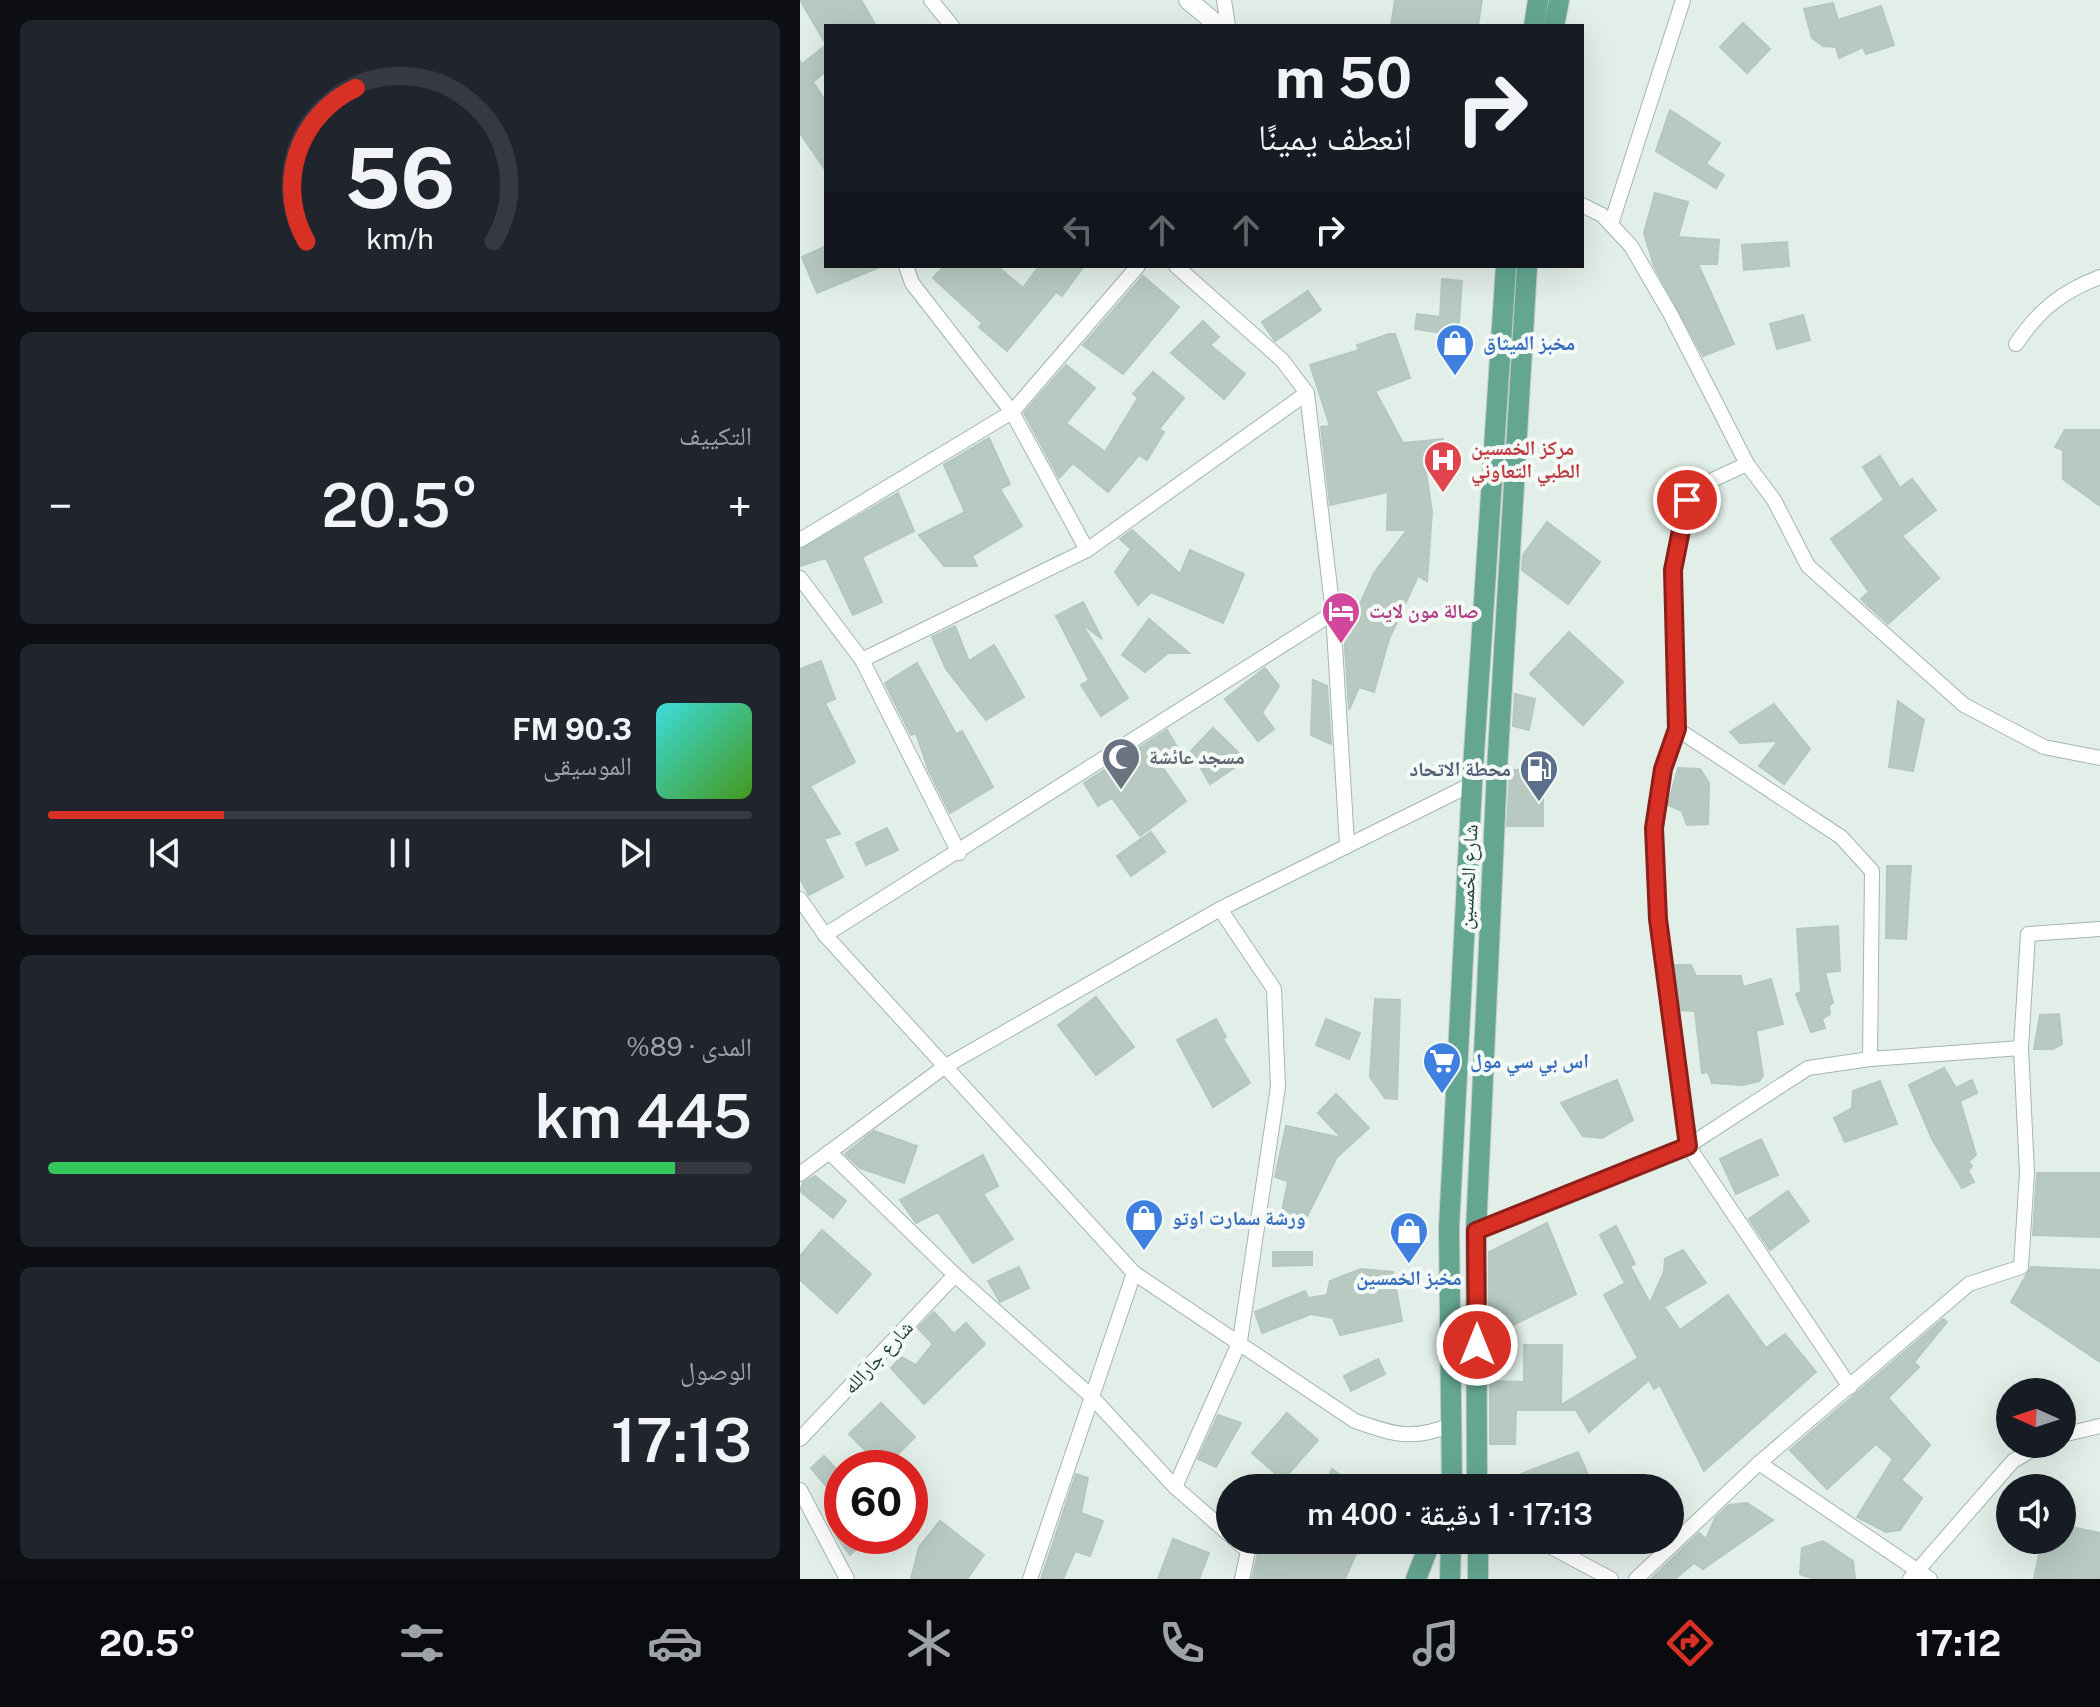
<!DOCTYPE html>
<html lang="ar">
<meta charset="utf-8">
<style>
:root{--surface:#171b24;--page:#20242c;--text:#f1f3f6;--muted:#9ea1a6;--line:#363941;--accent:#d93025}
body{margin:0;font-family:"Public Sans","Noto Naskh Arabic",sans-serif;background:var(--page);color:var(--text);direction:rtl;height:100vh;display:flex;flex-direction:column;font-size:30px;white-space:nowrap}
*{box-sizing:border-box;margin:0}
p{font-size:26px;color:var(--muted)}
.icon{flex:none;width:44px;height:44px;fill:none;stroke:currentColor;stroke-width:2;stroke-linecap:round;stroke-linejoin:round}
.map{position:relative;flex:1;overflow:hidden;direction:ltr}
.sheet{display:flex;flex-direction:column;gap:20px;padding:20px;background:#0d0f14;width:800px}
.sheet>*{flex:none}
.guide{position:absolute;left:24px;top:24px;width:760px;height:244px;border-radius:0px;box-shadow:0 8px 32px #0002;direction:rtl;background:#171b24;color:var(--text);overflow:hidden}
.needle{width:52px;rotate:273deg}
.buttons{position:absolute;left:1196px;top:1378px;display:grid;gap:16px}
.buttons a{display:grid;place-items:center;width:80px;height:80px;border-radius:50%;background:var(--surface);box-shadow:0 8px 32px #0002;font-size:40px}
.speed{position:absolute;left:24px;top:1450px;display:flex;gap:16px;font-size:40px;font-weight:700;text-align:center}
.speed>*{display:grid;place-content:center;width:104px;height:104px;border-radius:50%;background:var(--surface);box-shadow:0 8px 32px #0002;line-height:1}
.speed .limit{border:12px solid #d22;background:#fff;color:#111}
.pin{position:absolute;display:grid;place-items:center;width:68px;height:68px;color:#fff;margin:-34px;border:4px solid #fff;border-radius:50%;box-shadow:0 2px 8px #0007}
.me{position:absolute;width:88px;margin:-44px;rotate:0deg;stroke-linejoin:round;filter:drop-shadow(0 0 6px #0008)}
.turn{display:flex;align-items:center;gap:28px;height:168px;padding:0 40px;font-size:36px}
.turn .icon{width:104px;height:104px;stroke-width:2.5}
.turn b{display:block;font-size:56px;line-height:68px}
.lanes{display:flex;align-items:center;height:76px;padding:0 40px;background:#0003;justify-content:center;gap:40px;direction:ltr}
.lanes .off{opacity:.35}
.big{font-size:60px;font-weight:600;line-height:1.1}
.sheet .tile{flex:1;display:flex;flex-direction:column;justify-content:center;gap:12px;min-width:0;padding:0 28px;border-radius:12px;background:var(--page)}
.sheet .dial{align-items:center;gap:0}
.dial svg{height:208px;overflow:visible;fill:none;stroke:var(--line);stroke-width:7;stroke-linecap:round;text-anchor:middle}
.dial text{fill:var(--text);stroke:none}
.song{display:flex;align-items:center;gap:24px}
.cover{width:96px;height:96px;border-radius:12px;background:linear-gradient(135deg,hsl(180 70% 55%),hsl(100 70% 35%))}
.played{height:8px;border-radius:4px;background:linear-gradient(90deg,var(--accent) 25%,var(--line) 25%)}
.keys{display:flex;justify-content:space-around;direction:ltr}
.heat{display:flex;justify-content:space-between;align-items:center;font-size:44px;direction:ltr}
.charge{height:12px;border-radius:6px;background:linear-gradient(90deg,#34c759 89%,var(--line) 0)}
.trip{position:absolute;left:416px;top:1474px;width:468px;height:80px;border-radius:40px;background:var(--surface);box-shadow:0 8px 32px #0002;font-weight:600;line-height:80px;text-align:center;direction:rtl}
.dock{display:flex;height:128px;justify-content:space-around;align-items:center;background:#090b0e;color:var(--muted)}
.dock .icon{width:56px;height:56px}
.dock .on{color:var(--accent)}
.dock b{font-size:36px;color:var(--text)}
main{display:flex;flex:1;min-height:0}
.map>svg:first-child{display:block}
.building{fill:#b7c9c1;stroke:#b4c8bf;stroke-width:2}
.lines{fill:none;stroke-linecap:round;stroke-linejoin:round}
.street-casing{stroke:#a4b6af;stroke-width:16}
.secondary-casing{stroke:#a0bab0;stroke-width:20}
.primary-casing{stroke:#c1cac7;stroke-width:22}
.street{stroke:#fff;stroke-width:14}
.secondary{stroke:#fff;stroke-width:18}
.primary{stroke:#64a692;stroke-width:20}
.route-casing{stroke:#8d1f18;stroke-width:20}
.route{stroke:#d93025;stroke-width:14}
.labels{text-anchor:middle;stroke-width:8;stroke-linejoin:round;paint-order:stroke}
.shop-label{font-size:20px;font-weight:bold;fill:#366cbe;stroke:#f3faf6;text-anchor:start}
.health-label{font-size:20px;font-weight:bold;fill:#be3a42;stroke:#f3faf6;text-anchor:start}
.hotel-label{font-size:20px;font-weight:bold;fill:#b23c85;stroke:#f3faf6;text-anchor:start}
.worship-label{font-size:20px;font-weight:bold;fill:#5b616d;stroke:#f3faf6;text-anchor:start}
.service-label{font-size:20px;font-weight:bold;fill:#4e5e75;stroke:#f3faf6;text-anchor:end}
.street-label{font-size:20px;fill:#214036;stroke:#f3faf6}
</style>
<main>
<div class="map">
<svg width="1300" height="1579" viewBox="0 0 1300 1579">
<rect width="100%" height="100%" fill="#e2eee8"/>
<g class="building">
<polygon points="0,0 61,0 76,26 26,26 26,44"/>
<polygon points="595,0 682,0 678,26 591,26"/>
<polygon points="1033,3 1038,20 1081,6 1094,45 1066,54 1063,47 1039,58 1036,47 1023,46 1012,38 1004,9"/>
<polygon points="943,23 970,49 947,73 920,47"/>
<polygon points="26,45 26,71 13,82 26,102 26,171 0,133 0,61 2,64"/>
<polygon points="870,110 920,143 906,164 924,175 916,188 856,151"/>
<polygon points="855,193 888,202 878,237 919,240 917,264 898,264 934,344 903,356 854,266 844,233"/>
<polygon points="987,242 989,266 944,270 942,245"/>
<polygon points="26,246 26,266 82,266 17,293 2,257"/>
<polygon points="144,266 197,266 223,288 239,266 284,266 262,296 256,292 207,351 179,327 182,323 133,278"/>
<polygon points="343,276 379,307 323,374 283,345"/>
<polygon points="642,279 662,281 658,335 615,329 617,314 640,317"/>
<polygon points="508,291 521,310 475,341 462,322"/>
<polygon points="1003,315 1010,340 977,349 970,324"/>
<polygon points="403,321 419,337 410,345 445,374 424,399 371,353"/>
<polygon points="589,334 595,334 610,378 575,391 603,443 643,439 644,463 625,466 632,511 627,581 618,576 589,639 574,692 559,687 549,710 542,602 556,613 574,573 607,530 587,530 588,492 530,505 521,427 530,426 510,365 559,350 557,345"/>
<polygon points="266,365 295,388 266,423 305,452 338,398 333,394 353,372 384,398 359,429 364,432 347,460 339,455 308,492 273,463 259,478 224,413"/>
<polygon points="1265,430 1300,430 1300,506 1263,479 1263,450 1255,447"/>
<polygon points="189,438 210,484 200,489 222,526 172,556 177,566 144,566 119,535 165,512 144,465"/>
<polygon points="1080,456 1100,488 1112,479 1136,510 1102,536 1139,578 1088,624 1061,599 1069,592 1031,539 1084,500 1063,467"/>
<polygon points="98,493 114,531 62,557 82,602 53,615 26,558 0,566 0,550"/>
<polygon points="747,522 800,562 768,604 722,570 723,555"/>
<polygon points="332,530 380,574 390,550 444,574 423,623 351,592 338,605 315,572 331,549 320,539"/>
<polygon points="283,602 302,639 281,623 328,698 301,716 281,685 289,680 256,616"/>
<polygon points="349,619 389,653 368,653 345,672 322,655"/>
<polygon points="155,626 169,661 194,645 224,697 186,720 146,669 132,637"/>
<polygon points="769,632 823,682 783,725 730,674"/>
<polygon points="21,661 35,699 25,703 55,762 10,786 40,834 24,839 43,877 9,895 0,879 0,669"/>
<polygon points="117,663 156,734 162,731 193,787 150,813 128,769 116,733 111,735 85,683"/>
<polygon points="465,668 479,686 462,713 474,729 458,741 425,699"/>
<polygon points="513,680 527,686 531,744 511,735"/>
<polygon points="715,694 735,699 729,730 713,726"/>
<polygon points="1098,701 1124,720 1113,771 1089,767"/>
<polygon points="974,704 1010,749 984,784 959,766 978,741 940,743 930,732"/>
<polygon points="413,728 446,760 410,784 391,751"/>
<polygon points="367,730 383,757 363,768 386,801 340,836 312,798 298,806 284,783"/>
<polygon points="878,768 900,769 909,783 908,824 887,825 882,811 868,805"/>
<polygon points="710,770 743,770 743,826 707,826"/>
<polygon points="87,828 98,850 66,865 56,843"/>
<polygon points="351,832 365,852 331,876 317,856"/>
<polygon points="1087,866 1111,866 1106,939 1086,938"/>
<polygon points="1038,926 1040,971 1025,972 1033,1003 1029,1005 1030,1014 1022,1019 1025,1028 1011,1032 996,994 1001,992 997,929"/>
<polygon points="874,965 891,965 896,976 941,976 943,987 971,979 983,1024 956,1031 963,1076 959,1081 943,1085 912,1083 908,1072 902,1073 895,1011 880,1010"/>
<polygon points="296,997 334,1047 296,1075 258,1025"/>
<polygon points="575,999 600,1000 597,1099 585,1098 570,1077"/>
<polygon points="1259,1014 1262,1044 1253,1049 1234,1049 1240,1015"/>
<polygon points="416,1019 426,1037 423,1039 450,1083 413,1107 377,1040"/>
<polygon points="526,1019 560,1033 549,1059 516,1045"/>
<polygon points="1144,1068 1156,1088 1172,1080 1177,1093 1160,1101 1176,1155 1168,1162 1172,1166 1168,1171 1174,1182 1162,1188 1132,1139 1109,1085"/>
<polygon points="817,1080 833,1120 802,1138 783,1136 761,1103"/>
<polygon points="1080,1081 1097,1124 1045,1142 1034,1118 1052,1108 1053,1091"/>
<polygon points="536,1094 569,1128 537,1157 501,1228 481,1217 488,1181 475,1177 486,1126 542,1138 518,1113"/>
<polygon points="74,1131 117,1146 104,1183 60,1168 45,1154"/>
<polygon points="961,1139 978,1175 936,1194 920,1159"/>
<polygon points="183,1155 198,1186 183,1194 213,1239 173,1263 138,1212 116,1223 100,1200"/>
<polygon points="1237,1173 1300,1173 1300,1237 1233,1235"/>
<polygon points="15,1176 46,1201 33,1218 0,1191 3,1183"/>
<polygon points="988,1191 1009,1221 970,1250 949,1219"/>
<polygon points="747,1223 776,1294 689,1337 689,1252"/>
<polygon points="816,1226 835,1264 830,1266 850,1303 864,1272 865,1259 883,1250 906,1283 864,1307 880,1330 928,1295 966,1348 985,1334 1016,1372 904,1471 860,1385 854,1389 849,1380 789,1432 776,1410 716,1410 715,1444 690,1444 690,1381 724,1382 724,1345 762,1345 761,1405 838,1358 804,1295 825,1283 800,1235"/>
<polygon points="22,1230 71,1274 37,1313 0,1280 0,1256"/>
<polygon points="473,1252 512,1252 512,1265 473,1266"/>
<polygon points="219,1267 229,1288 200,1302 188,1281"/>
<polygon points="1231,1267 1300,1270 1300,1362 1211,1302"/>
<polygon points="561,1269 593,1272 602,1321 540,1335 533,1318 511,1314 462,1333 455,1312 505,1291 508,1298 527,1295 530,1281"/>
<polygon points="134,1312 154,1334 166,1323 185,1344 124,1404 91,1368 101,1357 116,1365 133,1344 118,1328"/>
<polygon points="1143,1319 1147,1322 1114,1362 1119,1367 1088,1398 1130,1445 1101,1480 1122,1498 1100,1530 1086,1532 1057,1517 1093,1459 1076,1444 1027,1489 990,1450"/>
<polygon points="578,1359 585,1374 551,1391 544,1376"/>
<polygon points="81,1403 115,1437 84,1468 53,1468 68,1453 49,1434"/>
<polygon points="487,1413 518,1440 483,1480 452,1453"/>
<polygon points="418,1415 441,1423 416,1467 398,1459"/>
<polygon points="778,1452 794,1488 690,1488 690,1486"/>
<polygon points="24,1456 42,1475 42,1505 11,1468"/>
<polygon points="532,1469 559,1488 522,1488"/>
<polygon points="276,1474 288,1478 281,1513 303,1521 290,1556 275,1551 263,1579 241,1579"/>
<polygon points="947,1503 973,1520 903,1569 894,1563 875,1579 851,1579 899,1533 906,1539 915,1518 929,1505"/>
<polygon points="140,1521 184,1555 167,1579 111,1579 119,1547"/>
<polygon points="1262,1525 1300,1533 1300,1579 1234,1579 1242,1540 1262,1540"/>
<polygon points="36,1536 71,1536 50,1555"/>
<polygon points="373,1539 409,1553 399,1579 358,1579"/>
<polygon points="468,1540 562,1540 545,1579 452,1579 458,1553 491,1554"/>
<polygon points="1023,1541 1053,1561 1055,1579 1014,1579 1000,1574 1002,1548"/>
</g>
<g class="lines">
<g class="street-casing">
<g id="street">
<polyline points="131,0 152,26"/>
<polyline points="424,0 428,26"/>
<polyline points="782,205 802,215 831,246 871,315 947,464 974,500 1008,566 1164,705 1244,747 1300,758"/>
<polyline points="811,224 883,0"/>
<polyline points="106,266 112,283 212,412 287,550"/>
<polyline points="376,266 482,360 507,393 533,613 547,844"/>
<path d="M1216,344C1239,310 1261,292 1300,277"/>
<polyline points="947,464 906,483 887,500 873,570 877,729 863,769 854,828 858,919 888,1146 1050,1387"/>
<polyline points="0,540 212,412 338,266"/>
<polyline points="0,578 62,660 159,853"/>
<polyline points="62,660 287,550 507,393"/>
<polyline points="877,729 1041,837 1072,871 1070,1059"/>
<path d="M0,899L25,935L334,1273L555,1421C593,1434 612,1441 651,1425"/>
<polyline points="25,935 533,613"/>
<polyline points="29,1152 155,1275 291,1396 375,1487 430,1535"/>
<polyline points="0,1174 144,1067 420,909 672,784"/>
<polyline points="676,1231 888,1146 1008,1068 1070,1059 1221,1048"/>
<polyline points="1262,1435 1300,1426"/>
<polyline points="0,1439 155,1275"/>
<polyline points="959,1463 1130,1579"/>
<polyline points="375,1487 440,1341 478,1087 474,989 420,909"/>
<polyline points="0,1490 47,1579"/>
<polyline points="435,1540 448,1551 442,1579"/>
<polyline points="738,1540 811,1579"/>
<polyline points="230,1579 334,1273"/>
<polyline points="836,1579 959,1463 1169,1284 1221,1267 1227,1173 1221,1048 1228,934 1300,929"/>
<polyline points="1110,1579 1213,1461 1242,1444"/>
</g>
</g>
<g class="secondary-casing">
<polyline id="secondary" points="388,0 419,26"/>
</g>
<g class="primary-casing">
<g id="primary">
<polyline points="734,26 738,0"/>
<polyline points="754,26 759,0"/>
<polyline points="652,1488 649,1228 672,784 706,266"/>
<polyline points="677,1488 676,1231 697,770 727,266"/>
<polyline points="678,1540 678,1579"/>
<polyline points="616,1579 631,1540"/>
<polyline points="650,1579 651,1540"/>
</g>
</g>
<use href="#street" class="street"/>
<use href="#secondary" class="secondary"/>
<use href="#primary" class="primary"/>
</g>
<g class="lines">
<g class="route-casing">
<polyline id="route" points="677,1345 676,1231 888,1146 858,919 854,828 863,769 877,729 873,570 887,500"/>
</g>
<use href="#route" class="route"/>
</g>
<defs>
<g id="shop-pin" transform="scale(2)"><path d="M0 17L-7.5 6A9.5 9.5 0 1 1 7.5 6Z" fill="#3f7fe0" stroke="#f3faf6"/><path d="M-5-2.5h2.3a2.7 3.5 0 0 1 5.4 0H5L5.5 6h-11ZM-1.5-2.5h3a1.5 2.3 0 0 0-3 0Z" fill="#fff"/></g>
<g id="hospital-pin" transform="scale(2)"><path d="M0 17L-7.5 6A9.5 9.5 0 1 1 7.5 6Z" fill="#e0444e" stroke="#f3faf6"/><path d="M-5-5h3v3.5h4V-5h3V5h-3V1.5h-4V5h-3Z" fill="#fff"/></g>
<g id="hotel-pin" transform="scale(2)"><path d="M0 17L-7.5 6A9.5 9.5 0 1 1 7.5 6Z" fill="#d1479c" stroke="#f3faf6"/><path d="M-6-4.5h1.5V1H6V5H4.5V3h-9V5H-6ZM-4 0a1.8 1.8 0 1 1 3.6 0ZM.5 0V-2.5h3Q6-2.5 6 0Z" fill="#fff"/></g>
<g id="mosque-pin" transform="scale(2)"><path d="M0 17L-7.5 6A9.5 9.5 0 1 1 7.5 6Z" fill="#6b7280" stroke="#f3faf6"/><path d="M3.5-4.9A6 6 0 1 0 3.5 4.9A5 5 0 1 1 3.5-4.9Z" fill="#fff"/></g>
<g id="fuel-pin" transform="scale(2)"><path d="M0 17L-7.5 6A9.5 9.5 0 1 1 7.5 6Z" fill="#5c6f8a" stroke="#f3faf6"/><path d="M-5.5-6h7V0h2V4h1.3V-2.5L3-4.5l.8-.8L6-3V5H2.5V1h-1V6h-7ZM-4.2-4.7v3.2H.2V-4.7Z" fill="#fff"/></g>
<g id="supermarket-pin" transform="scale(2)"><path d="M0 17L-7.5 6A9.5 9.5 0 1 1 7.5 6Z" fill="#3f7fe0" stroke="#f3faf6"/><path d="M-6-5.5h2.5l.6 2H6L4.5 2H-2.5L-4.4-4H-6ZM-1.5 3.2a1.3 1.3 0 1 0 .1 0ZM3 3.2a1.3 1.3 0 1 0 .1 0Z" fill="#fff"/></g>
</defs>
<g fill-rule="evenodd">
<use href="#shop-pin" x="655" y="343"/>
<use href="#hospital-pin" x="643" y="460"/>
<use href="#hotel-pin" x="541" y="611"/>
<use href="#mosque-pin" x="321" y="757"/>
<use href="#fuel-pin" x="739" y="769"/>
<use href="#supermarket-pin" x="642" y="1061"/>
<use href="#shop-pin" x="344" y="1218"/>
<use href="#shop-pin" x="609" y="1231"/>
</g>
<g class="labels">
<g class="shop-label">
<text x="683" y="350">مخبز الميثاق</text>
<text x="670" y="1068">اس بي سي مول</text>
<text x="372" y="1225">ورشة سمارت اوتو</text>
<text x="609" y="1285" text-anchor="middle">مخبز الخمسين</text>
</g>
<g class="health-label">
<text x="671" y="455">مركز الخمسين<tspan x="671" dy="23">الطبي التعاوني</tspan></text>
</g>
<g class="hotel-label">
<text x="569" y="618">صالة مون لايت</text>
</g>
<g class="worship-label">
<text x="349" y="764">مسجد عائشة</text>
</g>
<g class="service-label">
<text x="711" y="776">محطة الاتحاد</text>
</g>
<g class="street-label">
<text transform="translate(668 877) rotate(-87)" y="7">شارع الخمسين</text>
<text transform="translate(78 1357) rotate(-47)" y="7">شارع جارالله</text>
</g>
</g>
</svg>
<div class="buttons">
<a><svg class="needle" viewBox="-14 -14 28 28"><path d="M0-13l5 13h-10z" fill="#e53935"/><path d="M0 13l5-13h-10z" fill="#9ea1a6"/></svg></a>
<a><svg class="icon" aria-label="sound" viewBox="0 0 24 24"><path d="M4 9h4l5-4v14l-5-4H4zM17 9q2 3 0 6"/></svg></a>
</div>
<div class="speed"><div class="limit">60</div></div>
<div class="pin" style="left:887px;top:500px;background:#d93025"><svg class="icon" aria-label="arrive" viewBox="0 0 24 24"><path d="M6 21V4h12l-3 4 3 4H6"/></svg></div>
<svg class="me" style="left:677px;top:1345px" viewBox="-20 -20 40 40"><circle r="17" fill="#d93025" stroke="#fff" stroke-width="3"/><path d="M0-11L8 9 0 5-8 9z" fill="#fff"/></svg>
<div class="trip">17:13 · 1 دقيقة · 400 m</div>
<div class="guide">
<div class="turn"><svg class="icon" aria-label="right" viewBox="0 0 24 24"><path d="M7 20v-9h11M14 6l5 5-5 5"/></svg><div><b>50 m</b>انعطف يمينًا</div></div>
<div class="lanes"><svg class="icon off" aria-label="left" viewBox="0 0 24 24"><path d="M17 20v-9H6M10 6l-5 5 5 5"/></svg><svg class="icon off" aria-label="ahead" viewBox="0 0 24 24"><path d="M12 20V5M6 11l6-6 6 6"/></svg><svg class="icon off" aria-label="ahead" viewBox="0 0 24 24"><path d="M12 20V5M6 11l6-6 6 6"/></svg><svg class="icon" aria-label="right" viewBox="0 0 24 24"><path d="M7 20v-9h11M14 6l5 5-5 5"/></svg></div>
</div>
</div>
<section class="sheet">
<div class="tile dial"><svg viewBox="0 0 100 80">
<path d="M14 69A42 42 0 1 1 86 69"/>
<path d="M14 69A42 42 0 0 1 33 10" stroke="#d93025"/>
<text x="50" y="56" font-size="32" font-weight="700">56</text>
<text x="50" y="72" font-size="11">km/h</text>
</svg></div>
<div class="tile"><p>التكييف</p>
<div class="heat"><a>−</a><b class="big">20.5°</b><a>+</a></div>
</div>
<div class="tile">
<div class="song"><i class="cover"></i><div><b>90.3 FM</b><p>الموسيقى</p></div></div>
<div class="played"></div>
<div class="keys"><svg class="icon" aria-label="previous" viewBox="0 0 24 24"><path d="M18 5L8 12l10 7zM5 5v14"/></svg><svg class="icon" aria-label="pause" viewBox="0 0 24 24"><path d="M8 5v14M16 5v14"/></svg><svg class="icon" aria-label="next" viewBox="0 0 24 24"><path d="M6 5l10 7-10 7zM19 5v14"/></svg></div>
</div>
<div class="tile"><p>المدى · 89%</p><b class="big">445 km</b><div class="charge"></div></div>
<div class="tile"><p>الوصول</p><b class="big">17:13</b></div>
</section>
</main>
<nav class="dock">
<b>17:12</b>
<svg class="icon on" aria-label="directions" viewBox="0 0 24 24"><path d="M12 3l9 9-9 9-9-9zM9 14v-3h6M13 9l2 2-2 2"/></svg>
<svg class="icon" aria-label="music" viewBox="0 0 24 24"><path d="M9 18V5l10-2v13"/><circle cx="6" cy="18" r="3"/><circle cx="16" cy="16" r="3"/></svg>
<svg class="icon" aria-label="phone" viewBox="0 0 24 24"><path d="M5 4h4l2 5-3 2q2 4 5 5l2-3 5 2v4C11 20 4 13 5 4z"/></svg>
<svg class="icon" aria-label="climate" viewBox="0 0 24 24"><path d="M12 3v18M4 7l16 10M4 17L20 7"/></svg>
<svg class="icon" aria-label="car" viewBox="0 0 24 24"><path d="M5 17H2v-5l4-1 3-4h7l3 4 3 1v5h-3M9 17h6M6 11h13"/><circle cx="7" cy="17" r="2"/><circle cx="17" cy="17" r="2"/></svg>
<svg class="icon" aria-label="filters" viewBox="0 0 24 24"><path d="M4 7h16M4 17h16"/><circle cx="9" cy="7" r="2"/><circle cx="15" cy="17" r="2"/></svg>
<b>20.5°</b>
</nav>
